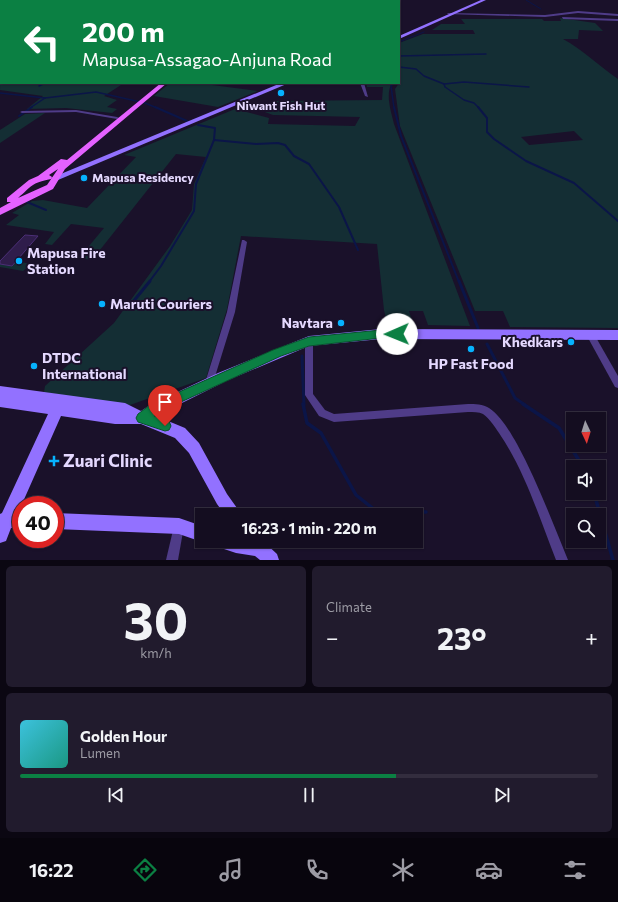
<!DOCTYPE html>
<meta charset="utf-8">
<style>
:root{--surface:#140d20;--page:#211b2d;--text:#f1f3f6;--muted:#9d9ca5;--line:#332d3e;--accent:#0b8043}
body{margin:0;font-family:Commissioner,sans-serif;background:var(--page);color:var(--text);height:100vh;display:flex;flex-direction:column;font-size:15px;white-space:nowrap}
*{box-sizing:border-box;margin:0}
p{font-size:13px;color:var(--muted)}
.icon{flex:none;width:22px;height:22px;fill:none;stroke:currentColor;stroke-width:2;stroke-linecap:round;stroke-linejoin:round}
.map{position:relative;height:560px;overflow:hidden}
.details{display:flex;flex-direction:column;gap:6px;padding:6px;background:#0b0712;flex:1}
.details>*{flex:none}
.guide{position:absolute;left:0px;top:0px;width:400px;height:84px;box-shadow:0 1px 3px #0004,0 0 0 1px var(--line);background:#0b8043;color:#fff;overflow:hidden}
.needle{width:26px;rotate:176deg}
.controls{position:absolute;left:566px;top:412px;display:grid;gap:8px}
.controls a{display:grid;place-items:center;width:40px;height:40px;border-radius:0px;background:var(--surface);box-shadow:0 1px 3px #0004,0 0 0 1px var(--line);font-size:20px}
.speed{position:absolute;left:12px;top:496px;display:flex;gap:8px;font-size:20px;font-weight:700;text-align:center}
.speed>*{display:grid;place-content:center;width:52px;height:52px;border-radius:50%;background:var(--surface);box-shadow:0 1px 3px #0004,0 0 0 1px var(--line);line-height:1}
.speed .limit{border:6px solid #d22;background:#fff;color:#111}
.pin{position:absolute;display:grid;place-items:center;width:34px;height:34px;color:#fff;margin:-41px -17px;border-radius:50% 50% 50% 0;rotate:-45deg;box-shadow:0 0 4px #0007}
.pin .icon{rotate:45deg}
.me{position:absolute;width:44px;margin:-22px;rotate:269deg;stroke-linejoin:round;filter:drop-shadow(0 0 3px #0008)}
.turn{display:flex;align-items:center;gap:14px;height:84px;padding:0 16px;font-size:18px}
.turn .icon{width:52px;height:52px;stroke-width:2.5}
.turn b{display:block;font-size:28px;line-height:34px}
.big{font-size:30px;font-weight:700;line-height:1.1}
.details .widget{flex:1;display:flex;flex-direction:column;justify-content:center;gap:6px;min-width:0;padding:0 14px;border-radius:6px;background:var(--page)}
.details .dial{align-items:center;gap:0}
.dial b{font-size:52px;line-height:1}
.song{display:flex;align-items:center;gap:12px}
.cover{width:48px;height:48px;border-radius:6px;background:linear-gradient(135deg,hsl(190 70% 55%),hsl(170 70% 35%))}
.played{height:4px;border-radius:2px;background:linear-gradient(90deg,var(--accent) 65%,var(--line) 65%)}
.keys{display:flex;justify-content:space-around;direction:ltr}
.heat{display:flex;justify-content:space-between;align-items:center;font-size:22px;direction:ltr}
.details .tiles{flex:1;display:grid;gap:6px;grid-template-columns:1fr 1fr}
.widget:last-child{grid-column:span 2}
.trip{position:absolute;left:195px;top:508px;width:228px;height:40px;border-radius:0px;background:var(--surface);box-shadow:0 1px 3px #0004,0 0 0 1px var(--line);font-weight:700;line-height:40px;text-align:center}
.menu{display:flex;height:64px;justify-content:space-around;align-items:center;background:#08050d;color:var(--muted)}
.menu .icon{width:28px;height:28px}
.menu .selected{color:var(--accent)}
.menu b{font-size:18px;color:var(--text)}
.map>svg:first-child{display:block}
.green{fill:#142e34;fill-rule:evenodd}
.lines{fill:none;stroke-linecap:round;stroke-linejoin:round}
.stream-far4{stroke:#0b1548;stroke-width:1}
.stream-far3{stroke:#0b1548;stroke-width:1.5}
.stream-far2{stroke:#0b1548;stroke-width:2}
.stream-far1{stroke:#0b1548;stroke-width:3}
.stream{stroke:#0b1548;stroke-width:3.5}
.building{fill:#2f1d4b;stroke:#4c2f77}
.street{fill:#4f3c88;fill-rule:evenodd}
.secondary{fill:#9271ff;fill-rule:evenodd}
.primary{fill:#e461ff;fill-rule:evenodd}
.route{fill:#0b8043;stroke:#07532c}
.poi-dot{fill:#06b2fe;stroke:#1a112a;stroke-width:1.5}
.labels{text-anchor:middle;stroke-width:4;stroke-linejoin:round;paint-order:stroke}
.far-poi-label{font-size:12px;font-weight:bold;fill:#e5d9ff;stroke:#1a112a}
.poi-label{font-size:14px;font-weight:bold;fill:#e5d9ff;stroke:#1a112a;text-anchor:start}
.near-poi-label{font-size:17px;font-weight:bold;fill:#e5d9ff;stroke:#1a112a;text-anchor:start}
</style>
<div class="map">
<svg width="618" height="560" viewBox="0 0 618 560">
<rect width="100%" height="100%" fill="#1a112a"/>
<g class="green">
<polygon points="76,0 246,0 253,1 76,1"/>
<path d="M560,18L595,23L603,31L579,30L578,39H563C583,50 599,66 618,79V328L510,327L503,311H475L400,126L395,89L399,83V43L423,34H475L473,30H432L441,24H465L461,19H542L544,21H561ZM574,131L583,140L529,145L521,137Z"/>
<polygon points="1,31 1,83 124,83 104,96 117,100 107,107 117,109 112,113 66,108 27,109 43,96 0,90"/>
<polygon points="170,83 197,83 258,91 218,107 154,96"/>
<path d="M366,83H392C385,94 391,111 394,124L470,326L428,325L423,311H409L414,327H388L384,310L377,244L241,236L227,309L206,378L130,405L116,404L44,392L45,386L114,323L170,246L192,210L194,184L206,157L176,154L92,260L79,258L104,228L71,224L52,245L45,244L54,232L6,225L19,215L12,213L32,201L43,200L87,208L136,157L124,155L235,109L269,118L268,124L355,126L360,117L273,115L262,111L276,101L382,100L383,87H367Z"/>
<polygon points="45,113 0,143 0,130 25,114"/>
<polygon points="16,261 31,264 23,271 0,267 0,264 12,266"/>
</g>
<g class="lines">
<g class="stream-far4">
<polyline points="224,0 230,1"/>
<polyline points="526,0 541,9"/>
<polyline points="298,1 302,0"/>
<polyline points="399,42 424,32"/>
</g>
<g class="stream-far3">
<polyline points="399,56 486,54"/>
<polyline points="399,67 416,69 424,76 444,84 445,87 464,100 474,103 479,108"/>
<polyline points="394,83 391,86 394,108"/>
<polyline points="444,84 464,82 529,87"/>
<polyline points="39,86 45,83"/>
<polyline points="0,93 45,98 96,92 145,103 157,108"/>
<polyline points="30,108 45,98"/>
</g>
<g class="stream-far2">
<polyline points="155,107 187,121"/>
<polyline points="394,107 401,136 459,282"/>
<polyline points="478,107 487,118 487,132 494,139 526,161 574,183 618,221"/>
<polyline points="19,116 32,107"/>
<polyline points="214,140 256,144 278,143 285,145 294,156 309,164 339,207 358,250"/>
<polyline points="27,202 46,210"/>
<polyline points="149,282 161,266 194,211 196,184 214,140 215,128 198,125"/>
</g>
<g class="stream-far1">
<polyline points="459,281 478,328"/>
<polyline points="128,308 150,281"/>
<polyline points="487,344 515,398 525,405"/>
<polyline points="302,356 304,405"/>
</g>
<g class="stream">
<polyline points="303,404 307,423 321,433 356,495 375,510 426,512"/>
<polyline points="523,404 559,428 583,467"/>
<polyline points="594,493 613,560"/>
</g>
</g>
<polygon class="building" points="25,235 38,236 12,266 0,264 0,261"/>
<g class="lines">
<g class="street">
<rect x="50" y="0" width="2" height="1"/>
<polygon points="578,11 618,14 618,16 578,13 545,17 447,14 448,13 545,15"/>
<polygon points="562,17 618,19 618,21 563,19"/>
<polygon points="360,83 364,83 368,97 365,96"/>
<polygon points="76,110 117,117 119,118 117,119 76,112 22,113 20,112 22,111"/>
<polygon points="242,240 244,240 247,242 235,312 213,383 212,386 209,387 206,386 205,383 227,312"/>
<polygon points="591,333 594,334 618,376 618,388 615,387 587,336 588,334"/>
<path d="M309,338L312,339L313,341V394L325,410L334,414L468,404C475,404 483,404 489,408C501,416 510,432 517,444C537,481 552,521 568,560H556C539,517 525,471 499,433C495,427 490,419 483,414C479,412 473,412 468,412L334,422L319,416L305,395V341L306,339Z"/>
<polygon points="179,521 183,522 184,526 178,560 166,560 174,526 175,522"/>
</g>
<g class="secondary">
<polygon points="481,0 486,0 399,39 399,36"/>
<rect x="0" y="29" width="1" height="2"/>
<polygon points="281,83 289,83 58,180 55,180 51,178"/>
<polygon points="381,329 618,330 618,340 381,339 309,346 226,381 156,416 185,428 199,443 227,494 242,515 225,515 217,504 189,453 175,438 141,424 115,424 61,416 18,513 21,512 21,528 11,528 6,541 0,543 0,514 2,513 48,414 0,407 0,386 125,403 141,411 150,405 218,373 309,336"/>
<polygon points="55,513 179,518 202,526 202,541 204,541 202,542 179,534 55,529"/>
<polygon points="216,541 263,541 277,554 279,560 260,560 255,556 236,553 218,547"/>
</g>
<path class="primary" d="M161,83H167L65,169L53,189L0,215V208L11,202H7V198L29,180L38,176L61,159L67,160ZM58,169L47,185L18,198C32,186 31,183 51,179L52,177L49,175Z"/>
</g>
<polygon class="route" points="381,330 397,330 402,334 397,338 381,338 309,346 281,356 159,412 154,416 169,421 171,426 169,430 165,431 138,422 136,418 138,414 150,405 273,350 309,337"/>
<g class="poi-dot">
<circle cx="281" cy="93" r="4"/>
<circle cx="84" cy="178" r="4"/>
<circle cx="19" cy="261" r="4"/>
<circle cx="102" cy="304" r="4"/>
<circle cx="341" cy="323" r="4"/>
<circle cx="571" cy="342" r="4"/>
<circle cx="471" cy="349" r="4"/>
<circle cx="34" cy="366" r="4"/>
<path d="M52 455h4v4h4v4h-4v4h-4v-4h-4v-4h4z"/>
</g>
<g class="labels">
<g class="far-poi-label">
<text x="281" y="110">Niwant Fish Hut</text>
<text x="92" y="182" text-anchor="start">Mapusa Residency</text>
</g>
<g class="poi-label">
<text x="27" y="258">Mapusa Fire<tspan x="27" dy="16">Station</tspan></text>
<text x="110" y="309">Maruti Couriers</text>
<text x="333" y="328" text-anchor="end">Navtara</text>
<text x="563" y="347" text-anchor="end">Khedkars</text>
<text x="42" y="363">DTDC<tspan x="42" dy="16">International</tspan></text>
<text x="471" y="369" text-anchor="middle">HP Fast Food</text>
</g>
<g class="near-poi-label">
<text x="63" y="467">Zuari Clinic</text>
</g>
</g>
</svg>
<div class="controls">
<a><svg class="needle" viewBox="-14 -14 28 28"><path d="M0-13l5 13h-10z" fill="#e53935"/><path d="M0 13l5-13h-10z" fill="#9d9ca5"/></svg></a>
<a><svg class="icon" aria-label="sound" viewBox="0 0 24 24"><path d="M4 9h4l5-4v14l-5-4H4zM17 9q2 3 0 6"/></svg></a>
<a><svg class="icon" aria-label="search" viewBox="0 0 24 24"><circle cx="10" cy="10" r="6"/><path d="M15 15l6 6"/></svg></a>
</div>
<div class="speed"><div class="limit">40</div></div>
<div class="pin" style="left:165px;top:426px;background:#d93025"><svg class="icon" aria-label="arrive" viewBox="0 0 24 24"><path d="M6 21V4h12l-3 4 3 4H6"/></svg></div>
<svg class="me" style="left:397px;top:334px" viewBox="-20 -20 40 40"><circle r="19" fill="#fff"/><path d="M0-13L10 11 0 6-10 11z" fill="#0b8043"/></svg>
<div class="trip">16:23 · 1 min · 220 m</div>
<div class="guide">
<div class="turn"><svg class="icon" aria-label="left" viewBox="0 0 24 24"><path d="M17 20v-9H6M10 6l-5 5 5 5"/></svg><div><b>200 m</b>Mapusa-Assagao-Anjuna Road</div></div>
</div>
</div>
<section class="details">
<div class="tiles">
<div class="widget dial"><b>30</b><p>km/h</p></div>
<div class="widget"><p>Climate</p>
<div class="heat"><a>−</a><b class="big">23°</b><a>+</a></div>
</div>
<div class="widget">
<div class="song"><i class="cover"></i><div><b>Golden Hour</b><p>Lumen</p></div></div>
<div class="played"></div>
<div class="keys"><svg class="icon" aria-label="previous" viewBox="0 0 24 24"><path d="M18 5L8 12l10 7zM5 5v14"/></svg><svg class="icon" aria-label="pause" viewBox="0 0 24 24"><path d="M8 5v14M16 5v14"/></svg><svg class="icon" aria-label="next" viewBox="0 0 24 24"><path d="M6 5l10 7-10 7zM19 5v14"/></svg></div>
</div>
</div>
</section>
<nav class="menu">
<b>16:22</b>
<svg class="icon selected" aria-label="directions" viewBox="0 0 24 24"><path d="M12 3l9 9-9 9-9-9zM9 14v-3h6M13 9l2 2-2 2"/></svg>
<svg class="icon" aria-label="music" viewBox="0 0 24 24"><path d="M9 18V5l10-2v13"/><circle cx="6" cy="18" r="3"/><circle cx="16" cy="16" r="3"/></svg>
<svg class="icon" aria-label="phone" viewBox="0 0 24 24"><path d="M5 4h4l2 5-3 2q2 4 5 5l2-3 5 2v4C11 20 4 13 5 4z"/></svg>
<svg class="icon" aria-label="climate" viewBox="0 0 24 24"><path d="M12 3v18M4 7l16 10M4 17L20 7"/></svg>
<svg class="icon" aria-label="car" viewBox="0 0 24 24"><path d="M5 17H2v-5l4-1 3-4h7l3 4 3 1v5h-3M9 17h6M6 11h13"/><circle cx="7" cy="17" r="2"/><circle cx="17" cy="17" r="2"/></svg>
<svg class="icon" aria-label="filters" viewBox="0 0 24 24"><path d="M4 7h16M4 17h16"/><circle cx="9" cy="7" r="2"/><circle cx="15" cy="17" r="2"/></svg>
</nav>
